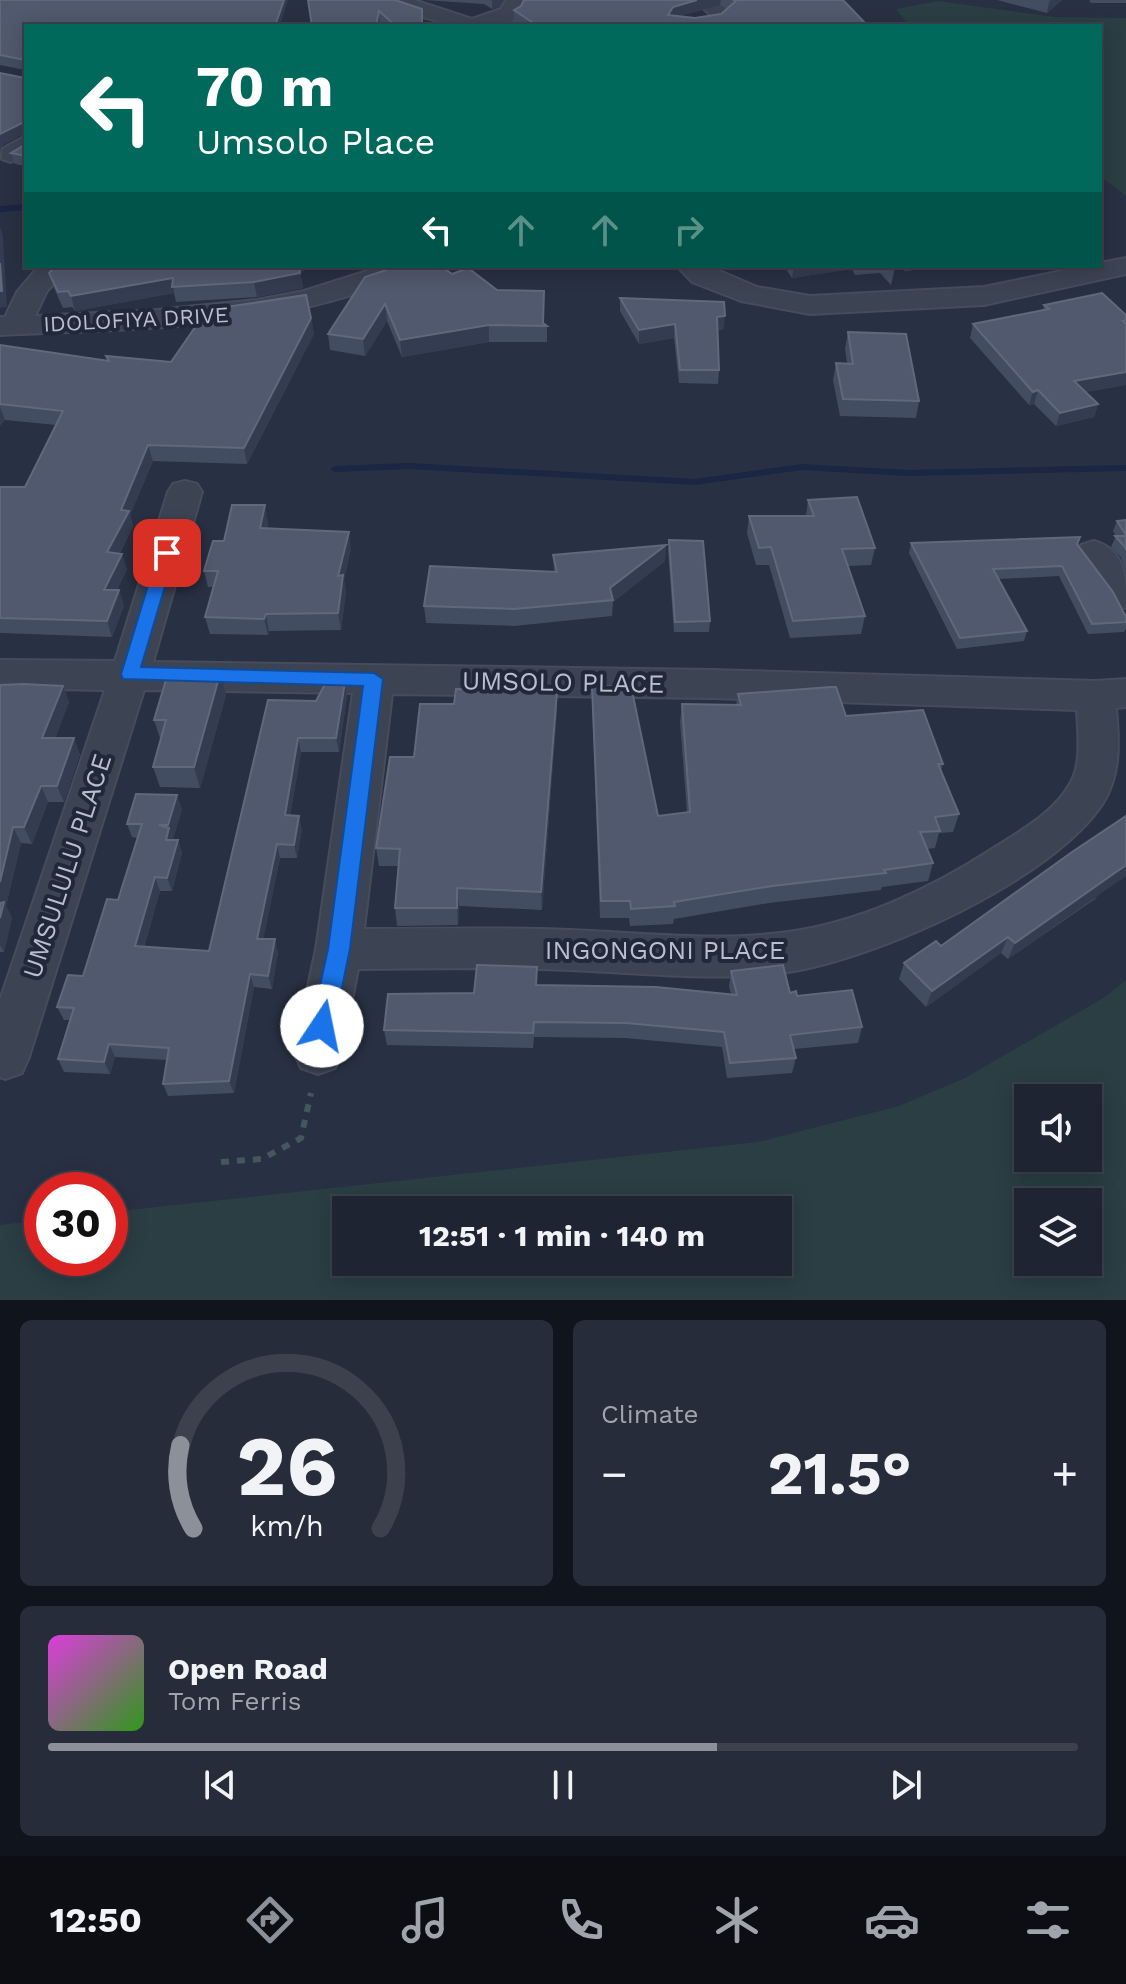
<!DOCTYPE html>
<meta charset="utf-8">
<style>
:root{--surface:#1e2432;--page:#262c3a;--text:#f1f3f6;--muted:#a1a4ac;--line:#3c414d;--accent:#8c9099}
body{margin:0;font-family:"Work Sans",sans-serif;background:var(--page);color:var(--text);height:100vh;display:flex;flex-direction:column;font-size:30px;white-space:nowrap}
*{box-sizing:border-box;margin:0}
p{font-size:26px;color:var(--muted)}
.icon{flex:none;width:44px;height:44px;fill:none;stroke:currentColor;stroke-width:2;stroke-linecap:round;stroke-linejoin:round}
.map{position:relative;height:1300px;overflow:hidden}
.details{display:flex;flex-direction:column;gap:20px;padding:20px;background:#10141c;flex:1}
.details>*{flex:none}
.guide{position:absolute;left:24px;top:24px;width:1078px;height:244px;border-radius:0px;box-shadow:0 4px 20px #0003,0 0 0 2px var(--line);background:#00695c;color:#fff;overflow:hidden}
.tools{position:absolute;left:1014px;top:1084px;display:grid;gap:16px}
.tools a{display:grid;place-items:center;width:88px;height:88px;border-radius:0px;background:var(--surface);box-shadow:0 4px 20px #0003,0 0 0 2px var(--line);font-size:40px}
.speed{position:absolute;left:24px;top:1172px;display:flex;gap:16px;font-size:40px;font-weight:700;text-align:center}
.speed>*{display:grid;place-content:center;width:104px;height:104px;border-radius:50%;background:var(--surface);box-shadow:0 4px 20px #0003,0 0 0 2px var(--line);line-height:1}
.speed .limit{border:12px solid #d22;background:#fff;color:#111}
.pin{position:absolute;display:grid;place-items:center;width:68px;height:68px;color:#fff;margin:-34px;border-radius:16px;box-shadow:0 4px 12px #0006}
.me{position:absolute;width:88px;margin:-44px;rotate:11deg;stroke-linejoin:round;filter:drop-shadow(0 0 6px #0008)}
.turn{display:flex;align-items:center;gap:28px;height:168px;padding:0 40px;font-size:36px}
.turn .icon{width:104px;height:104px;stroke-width:2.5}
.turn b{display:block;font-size:56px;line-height:68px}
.lanes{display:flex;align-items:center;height:76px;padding:0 40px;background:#0003;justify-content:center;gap:40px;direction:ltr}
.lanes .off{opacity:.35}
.big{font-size:60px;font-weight:700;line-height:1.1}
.details .tile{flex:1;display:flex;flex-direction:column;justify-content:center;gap:12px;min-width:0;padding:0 28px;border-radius:12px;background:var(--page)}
.details .dial{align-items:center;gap:0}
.dial svg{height:208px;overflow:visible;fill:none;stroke:var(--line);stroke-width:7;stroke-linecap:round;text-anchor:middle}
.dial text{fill:var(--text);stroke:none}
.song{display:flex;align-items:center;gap:24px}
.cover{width:96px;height:96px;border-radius:12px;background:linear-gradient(135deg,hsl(300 70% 55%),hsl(110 70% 35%))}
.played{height:8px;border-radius:4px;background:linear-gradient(90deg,var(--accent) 65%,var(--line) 65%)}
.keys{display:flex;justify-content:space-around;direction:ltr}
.heat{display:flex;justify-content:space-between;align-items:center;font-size:44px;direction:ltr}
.details .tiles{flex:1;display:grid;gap:20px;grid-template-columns:1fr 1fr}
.tile:last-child{grid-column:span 2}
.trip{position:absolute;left:332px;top:1196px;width:460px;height:80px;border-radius:0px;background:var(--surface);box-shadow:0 4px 20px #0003,0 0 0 2px var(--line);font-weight:700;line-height:80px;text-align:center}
.menu{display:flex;height:128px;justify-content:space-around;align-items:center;background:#0c0e14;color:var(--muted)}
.menu .icon{width:56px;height:56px}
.menu .selected{color:var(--accent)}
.menu b{font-size:36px;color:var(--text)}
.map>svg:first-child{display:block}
.green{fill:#2a3e44;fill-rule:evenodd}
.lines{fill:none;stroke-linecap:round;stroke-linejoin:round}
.stream{fill:#1a2642;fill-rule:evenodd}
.street-casing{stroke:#464c5c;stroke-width:4}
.path{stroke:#43575c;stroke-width:6;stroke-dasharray:8 8;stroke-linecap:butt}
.street{fill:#3c4353;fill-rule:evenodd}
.wall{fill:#434d61;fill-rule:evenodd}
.shaded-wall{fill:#333c50}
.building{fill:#50596d;stroke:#60697c;stroke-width:2}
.route{fill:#1a73e8;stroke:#114b97;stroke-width:2}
.labels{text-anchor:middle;stroke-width:8;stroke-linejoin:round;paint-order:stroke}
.far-street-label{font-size:22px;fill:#babfcd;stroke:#212839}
.street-label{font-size:26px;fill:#babfcd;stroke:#212839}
</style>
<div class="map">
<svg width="1126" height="1300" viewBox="0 0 1126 1300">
<rect width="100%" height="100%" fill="#283043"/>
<g class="green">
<polygon points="938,1 1055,17 1126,18 1126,196 1100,176 1100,26 909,26 896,9"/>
<path d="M1126,980V1300H0V1225L42,1220V1258H110V1212L758,1142L899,1106L965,1078L1105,997ZM1028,1098H1088V1158H1028ZM1028,1202H1088V1262H1028ZM346,1210H778V1262H346Z"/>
</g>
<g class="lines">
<g class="stream">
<polygon points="26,204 26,210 0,212 0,206"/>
<polygon points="409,463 695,479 802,464 907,470 1126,465 1126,471 907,476 802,470 695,485 409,469 335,472 330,469 335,466"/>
</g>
<g class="street-casing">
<g id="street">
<path d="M382,0H414L472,19L501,9L506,0H528C513,52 419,16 385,5Z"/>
<polygon points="694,0 718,0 747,26 723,26"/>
<polygon points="26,136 26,155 11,162 2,159 2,149"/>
<polygon points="1126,258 1126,274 984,305 810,314 741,301 692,282 677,266 708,266 757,287 810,296 984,287 1086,266 1100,266 1100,263"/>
<path d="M39,266H71L47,291L35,316L157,310L257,300L304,291L383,266H423L419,272C366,292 312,309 255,317C171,330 85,331 0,335V317H5L17,292Z"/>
<path d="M185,481L197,484L202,492L153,662L713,670L1096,681L1126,679V707L1116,708C1119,741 1121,774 1103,803C1053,880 878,958 788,972C717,982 642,973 570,970C500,967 429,968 358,969L342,1052L335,1068L318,1074L301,1068L294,1052L316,949L353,693L144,690L29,1057L22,1073L5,1079L0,1077V1000L105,690L0,688V660L115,661L168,492L173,484ZM392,694L713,698L1077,710C1078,732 1082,762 1071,782C1055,813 1017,833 989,851C930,889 857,923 788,932C716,942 642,933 570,930C501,927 433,929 364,929Z"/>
<path d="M1094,541C1126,550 1126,579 1126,608L1113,604L1076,553L1081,545Z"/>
</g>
</g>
<polyline class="path" points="221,1162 262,1159 301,1138 311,1093"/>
<use href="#street" class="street"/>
</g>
<g class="wall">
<polygon points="0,0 26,26 26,166 15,164 11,153 26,144 26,134 25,133 1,146 0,154 0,73 25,78 25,70 0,65"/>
<polygon points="308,0 395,0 423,26 384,26 380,23"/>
<polygon points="424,0 504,0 499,7 492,9 484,4"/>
<path d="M524,0H843L868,26H521L514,22V10L521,6ZM720,5L727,9L721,14L695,18L680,16Z"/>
<polygon points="997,0 1062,0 1047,13"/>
<polygon points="1089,0 1126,0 1126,3 1091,3"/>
<polygon points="784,266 893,266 894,272 891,285 880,273 855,275 852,269 792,278"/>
<polygon points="900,266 954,266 905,271"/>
<polygon points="300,272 303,288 257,297 176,302 174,293 75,311 72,307 63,308 54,288 49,273"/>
<polygon points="452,274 543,323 547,326 547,342 489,342 402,357 387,321 365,356 330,350 328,334"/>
<polygon points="620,298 724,329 718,330 719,370 718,384 679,383 674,338 639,344 620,311"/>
<polygon points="1044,305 1126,315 1126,385 1085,392 1098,404 1094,417 1056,426 1034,404 1029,405 970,338 973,324 1043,310"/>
<polygon points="311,318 314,334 247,464 153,461 130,515 133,526 120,553 127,569 117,590 119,590 124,606 112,637 0,633 0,487 25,487 56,425 5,420 0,426 0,345 108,361 106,356 171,362"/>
<polygon points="848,332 919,401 916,418 840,416 833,380 836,363 847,363 845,349"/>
<polygon points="808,500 875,548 871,565 848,566 865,616 861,634 790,638 769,565 756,565 747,533 749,516 806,516"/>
<polygon points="1126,520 1126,574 1121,557 1111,547 1116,536 1113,531 1117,521"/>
<polygon points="268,522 267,528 351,549 344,579 346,592 341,630 269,631 268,635 210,634 205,617 214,587 208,587 204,571 224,541"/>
<polygon points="669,540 710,621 709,632 674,632 668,550"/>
<polygon points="911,543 1077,544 1126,617 1126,628 1124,632 1088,634 1059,576 999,579 1027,631 1024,641 957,649 909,553"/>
<polygon points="666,545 665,561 613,602 612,616 514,626 426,623 424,606 554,572 553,555"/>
<polygon points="345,682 347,696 339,752 301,752 290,816 302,829 297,858 280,858 263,939 278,952 272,989 254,987 234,1093 168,1096 163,1084 167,1060 115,1057 110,1074 64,1072 58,1059 70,1020 64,1020 57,1007 83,976 118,900 138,838 132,837 127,824 182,809 173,839 178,840 182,853 172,891 160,891 144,947 209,951 268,700 316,701"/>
<polygon points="0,685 63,686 69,702 55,738 80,754 64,802 48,802 32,844 21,843 6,906 12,918 4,952 0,952"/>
<polygon points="592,686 658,816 687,812 680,722 682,704 736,705 738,694 846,716 943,764 941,770 959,814 953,832 939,833 935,848 927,849 933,863 928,881 882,887 881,890 769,903 674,919 673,924 630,926 629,918 600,918 592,704"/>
<polygon points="557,692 557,710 542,910 459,906 458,925 397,926 395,908 398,866 379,866 376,848 414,757 454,704"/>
<polygon points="226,695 200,788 160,787 153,767 161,741 154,720"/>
<polygon points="1098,897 1008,959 1001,953 926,1007 899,979 904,963 941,946"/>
<polygon points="731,971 797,996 862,1027 858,1043 794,1049 796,1058 792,1073 727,1078 722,1047 625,1038 534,1037 533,1048 387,1045 384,1030 474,993 537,985 731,994 729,987"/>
</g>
<g class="shaded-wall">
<polygon points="284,0 288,0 280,26 275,26"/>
<polygon points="492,0 504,0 499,7 492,9"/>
<polygon points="697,0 721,0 720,5 672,18 668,15 673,7"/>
<polygon points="1051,0 1062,0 1047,13 1049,2"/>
<polygon points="379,11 380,26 376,26"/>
<polygon points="22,123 25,133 1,146 0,154 0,134"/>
<polygon points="0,227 3,236 7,307 0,308"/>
<polygon points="298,266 312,266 299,273"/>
<polygon points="794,266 852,266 852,269 792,278"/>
<polygon points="300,273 303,288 257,297 254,282"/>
<polygon points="173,278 174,293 75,311 71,296"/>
<polygon points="385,304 387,321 365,356 363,339"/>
<polygon points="725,316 724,329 716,330 717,317"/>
<polygon points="311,318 314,334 247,464 244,448"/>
<polygon points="675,324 674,338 639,344 639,330"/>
<polygon points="489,325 489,342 402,357 400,340"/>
<polygon points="1126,372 1126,385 1070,394 1074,381"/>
<polygon points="1038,390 1034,404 1029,405 1033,392"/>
<polygon points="1098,404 1094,417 1056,426 1060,413"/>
<polygon points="0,407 5,420 0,426"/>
<polygon points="148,445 153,461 130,515 133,526 112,568 107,552 121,510"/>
<polygon points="265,505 268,522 263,544 260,528"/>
<polygon points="349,532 351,549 344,579 346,592 341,630 338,613 338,576"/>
<polygon points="666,545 665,561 613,602 610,588"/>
<polygon points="122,554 127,569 109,606 104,590"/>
<polygon points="119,590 124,606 112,637 107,621"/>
<polygon points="266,614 269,631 268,635 264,619"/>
<polygon points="220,674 226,695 200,788 194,767"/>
<polygon points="345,682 347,696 339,752 336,738"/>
<polygon points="63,686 69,702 49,755 42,738"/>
<polygon points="557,692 557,710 542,910 541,892"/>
<polygon points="74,738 80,754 64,802 57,786"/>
<polygon points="298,738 301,752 288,829 285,815"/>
<polygon points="41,786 48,802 32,844 24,827"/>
<polygon points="177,795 182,809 173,839 168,825"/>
<polygon points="299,816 302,829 297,858 294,845"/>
<polygon points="13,827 21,843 6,906 12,918 4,952 0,945 0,882"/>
<polygon points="169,828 174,841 166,840"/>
<polygon points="178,840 182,853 172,891 167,878"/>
<polygon points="277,844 280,858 261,952 257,939"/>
<polygon points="1126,865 1126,876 1008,959 1015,943"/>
<polygon points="155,877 160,891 140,959 135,946"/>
<polygon points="457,888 459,906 458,925 457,908"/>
<polygon points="1008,937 1001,953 926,1007 932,991"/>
<polygon points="275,939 278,952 272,989 268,976"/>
<polygon points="250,974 254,987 234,1093 229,1081"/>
<polygon points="109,1044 115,1057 110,1074 104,1062"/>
</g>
<g class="building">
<polygon points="0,0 284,0 275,26 26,26 26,156 11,153 26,144 26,125 22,123 0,134 0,73 25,78 25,60 0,55"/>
<polygon points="308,0 395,0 422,9 422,26 396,26 379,11 376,26 312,26"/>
<polygon points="524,0 697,0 673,7 668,15 695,18 721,14 736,1 733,0 843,0 868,26 538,26 514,10 521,6"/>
<polygon points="0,263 2,291 0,291"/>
<polygon points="56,266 299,266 300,273 254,282 172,287 173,278 71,296 68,291 58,292 49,273"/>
<polygon points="398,266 441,266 452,274 468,268 497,290 544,291 543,323 547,326 489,325 400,340 385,304 363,339 328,334 365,277"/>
<polygon points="1102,293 1126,315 1126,320 1123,321 1126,324 1126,372 1074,381 1098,404 1060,413 1038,390 1033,392 973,324 1049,309 1044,305"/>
<polygon points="306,295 311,318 244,448 148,445 121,510 129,511 107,552 122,554 104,590 119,590 107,621 0,618 0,487 25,487 63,411 0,404 0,345 109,361 106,356 171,362 207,310"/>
<polygon points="620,298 724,302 725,316 717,317 719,370 680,370 675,324 639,330"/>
<polygon points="848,332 906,334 919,401 843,399 836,363 853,364"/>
<polygon points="857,497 875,548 842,549 865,616 793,621 771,547 759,548 749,516 814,516 808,500"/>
<polygon points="232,505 265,505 260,528 349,532 338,576 343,575 338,613 266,614 264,619 205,617 218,571 204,571 213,541 224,541"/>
<polygon points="1126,520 1126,535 1117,521"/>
<polygon points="1115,536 1126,536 1126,550 1125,547"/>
<polygon points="1080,537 1077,544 1113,592 1126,617 1126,622 1092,624 1062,566 993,569 1027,631 960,638 911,543"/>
<polygon points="669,540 703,541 710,621 675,622"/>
<polygon points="666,545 610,588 613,600 514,609 424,606 430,566 557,572 553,555"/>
<polygon points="168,673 220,674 194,767 153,767 166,720 154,720"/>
<polygon points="326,682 345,682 336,738 298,738 285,815 299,816 294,845 277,844 257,939 275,939 268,976 250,974 229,1081 163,1084 169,1048 109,1044 104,1062 58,1059 74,1008 57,1007 68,975 83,976 107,899 118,900 142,824 127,824 136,794 177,795 168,825 159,825 169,828 166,840 178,840 167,878 155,877 135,946 209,951 268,700 316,701"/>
<polygon points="23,684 63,686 42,738 74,738 57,786 41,786 24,827 13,827 0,882 0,685"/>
<polygon points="592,686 631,686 658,816 690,812 682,704 741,705 738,694 831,687 836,687 846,716 923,710 943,764 938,764 959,814 935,817 940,831 920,832 933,863 884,870 886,873 772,886 674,902 675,906 631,909 630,901 601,901"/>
<polygon points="456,689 557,692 541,892 457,888 457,908 395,908 400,849 376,848 390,757 414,757 420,704 454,704"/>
<polygon points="1126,816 1126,865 1015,943 1008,937 932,991 904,963 936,941 941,946 1072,852"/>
<polygon points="4,902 0,918 0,903"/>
<polygon points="477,965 537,967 536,985 656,987 737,995 731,971 783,965 790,993 796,991 797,996 852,990 862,1027 790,1035 796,1058 730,1063 724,1032 626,1023 534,1022 533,1033 384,1030 388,994 474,993"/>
</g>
<polygon class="route" points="167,547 175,553 141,667 374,673 383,679 350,949 334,1026 330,1033 322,1036 314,1033 311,1026 328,949 363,686 123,679 121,674 158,553"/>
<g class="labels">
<g class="far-street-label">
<text transform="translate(136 319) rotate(-3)" y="8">IDOLOFIYA DRIVE</text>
</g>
<g class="street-label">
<text transform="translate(563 682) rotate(1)" y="9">UMSOLO PLACE</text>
<text transform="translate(67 866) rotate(-72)" y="9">UMSULULU PLACE</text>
<text x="665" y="959">INGONGONI PLACE</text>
</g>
</g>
</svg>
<div class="tools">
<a><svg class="icon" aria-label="sound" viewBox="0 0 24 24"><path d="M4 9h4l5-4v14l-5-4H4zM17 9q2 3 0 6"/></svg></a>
<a><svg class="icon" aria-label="layers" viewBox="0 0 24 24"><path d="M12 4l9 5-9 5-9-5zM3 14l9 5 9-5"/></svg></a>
</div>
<div class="speed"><div class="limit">30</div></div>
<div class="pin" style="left:167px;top:553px;background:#d93025"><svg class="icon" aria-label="arrive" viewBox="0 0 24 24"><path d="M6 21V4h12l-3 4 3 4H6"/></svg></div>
<svg class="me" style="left:322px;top:1026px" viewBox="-20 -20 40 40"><circle r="19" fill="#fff"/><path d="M0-13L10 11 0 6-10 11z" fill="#1a73e8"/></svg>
<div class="trip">12:51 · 1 min · 140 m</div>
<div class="guide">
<div class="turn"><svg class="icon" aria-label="left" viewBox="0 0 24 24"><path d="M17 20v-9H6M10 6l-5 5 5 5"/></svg><div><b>70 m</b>Umsolo Place</div></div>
<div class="lanes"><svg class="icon" aria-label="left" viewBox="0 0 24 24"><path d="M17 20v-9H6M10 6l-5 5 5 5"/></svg><svg class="icon off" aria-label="ahead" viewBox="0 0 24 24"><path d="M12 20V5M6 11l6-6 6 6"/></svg><svg class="icon off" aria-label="ahead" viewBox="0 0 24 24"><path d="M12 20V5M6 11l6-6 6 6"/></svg><svg class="icon off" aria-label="right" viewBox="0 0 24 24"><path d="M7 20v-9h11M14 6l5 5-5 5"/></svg></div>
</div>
</div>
<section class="details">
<div class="tiles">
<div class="tile dial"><svg viewBox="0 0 100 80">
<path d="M14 69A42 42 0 1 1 86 69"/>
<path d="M14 69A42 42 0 0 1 9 37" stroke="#8c9099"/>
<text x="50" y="56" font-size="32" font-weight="700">26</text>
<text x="50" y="72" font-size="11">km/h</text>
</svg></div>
<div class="tile"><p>Climate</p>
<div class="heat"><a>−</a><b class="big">21.5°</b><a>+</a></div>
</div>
<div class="tile">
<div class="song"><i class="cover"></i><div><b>Open Road</b><p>Tom Ferris</p></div></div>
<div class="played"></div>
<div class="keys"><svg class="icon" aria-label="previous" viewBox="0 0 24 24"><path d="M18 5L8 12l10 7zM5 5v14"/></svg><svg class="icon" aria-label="pause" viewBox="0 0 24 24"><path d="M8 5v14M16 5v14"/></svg><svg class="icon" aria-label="next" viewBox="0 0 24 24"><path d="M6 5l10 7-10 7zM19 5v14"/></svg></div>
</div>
</div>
</section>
<nav class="menu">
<b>12:50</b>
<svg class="icon selected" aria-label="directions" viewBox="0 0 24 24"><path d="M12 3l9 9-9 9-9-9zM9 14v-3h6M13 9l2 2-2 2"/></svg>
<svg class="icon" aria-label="music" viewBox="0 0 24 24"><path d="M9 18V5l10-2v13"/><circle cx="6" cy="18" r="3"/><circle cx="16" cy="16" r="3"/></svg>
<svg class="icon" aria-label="phone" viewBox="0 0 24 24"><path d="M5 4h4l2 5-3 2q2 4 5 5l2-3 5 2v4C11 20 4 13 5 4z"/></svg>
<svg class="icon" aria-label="climate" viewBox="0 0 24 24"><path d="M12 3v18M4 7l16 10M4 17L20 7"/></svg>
<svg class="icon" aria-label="car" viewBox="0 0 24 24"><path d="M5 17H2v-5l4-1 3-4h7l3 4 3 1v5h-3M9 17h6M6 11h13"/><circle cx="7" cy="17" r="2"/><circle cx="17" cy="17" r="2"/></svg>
<svg class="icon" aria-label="filters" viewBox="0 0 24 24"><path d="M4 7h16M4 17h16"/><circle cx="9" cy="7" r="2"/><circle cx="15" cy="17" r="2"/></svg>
</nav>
